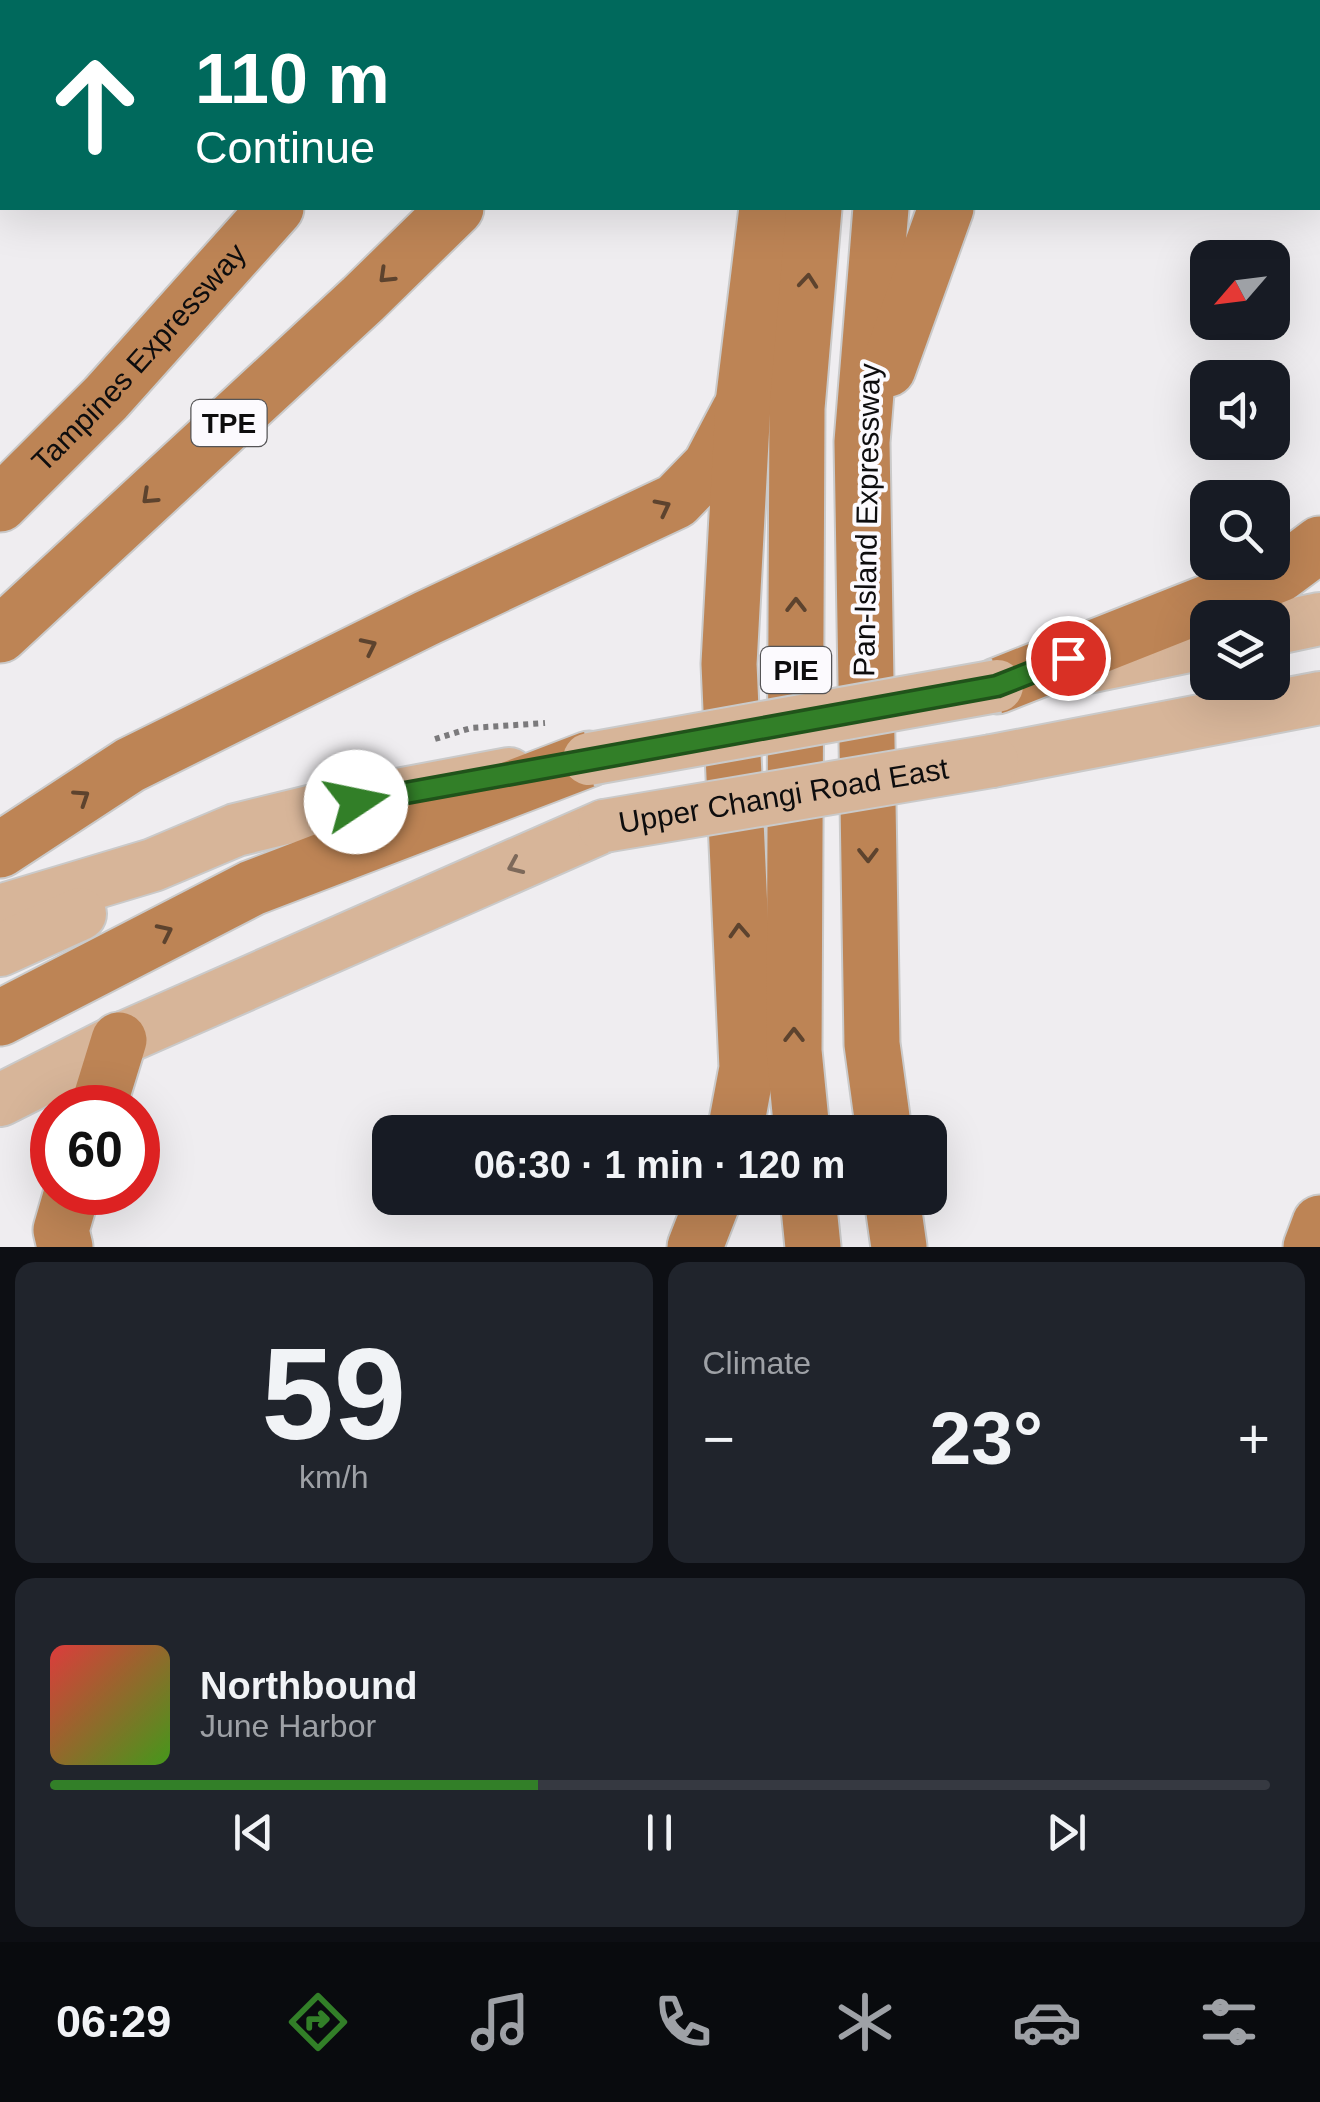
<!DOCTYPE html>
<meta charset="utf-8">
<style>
:root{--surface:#171b24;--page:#20242c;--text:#f1f3f6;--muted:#9ea1a6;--line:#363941;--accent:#327f28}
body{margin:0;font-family:Helvetica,sans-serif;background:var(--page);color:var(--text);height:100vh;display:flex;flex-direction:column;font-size:38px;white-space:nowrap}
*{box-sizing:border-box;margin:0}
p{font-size:32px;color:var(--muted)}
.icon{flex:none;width:55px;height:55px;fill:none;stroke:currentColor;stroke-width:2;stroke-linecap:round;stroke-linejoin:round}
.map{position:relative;height:1247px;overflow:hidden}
.details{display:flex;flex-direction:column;gap:15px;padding:15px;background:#0d0f14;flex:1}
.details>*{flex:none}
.banner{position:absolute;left:0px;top:0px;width:1320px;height:210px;box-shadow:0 10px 40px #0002;background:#00695c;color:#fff;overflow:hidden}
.needle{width:65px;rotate:242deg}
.controls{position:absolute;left:1190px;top:240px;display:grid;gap:20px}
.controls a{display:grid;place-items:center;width:100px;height:100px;border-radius:20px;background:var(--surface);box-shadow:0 10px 40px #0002;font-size:50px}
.speed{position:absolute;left:30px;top:1085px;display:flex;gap:20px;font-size:50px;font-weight:700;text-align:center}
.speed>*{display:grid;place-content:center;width:130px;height:130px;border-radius:50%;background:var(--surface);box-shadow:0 10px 40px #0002;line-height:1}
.speed .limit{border:15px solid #d22;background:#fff;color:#111}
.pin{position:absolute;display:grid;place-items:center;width:85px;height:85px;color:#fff;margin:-42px;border:5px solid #fff;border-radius:50%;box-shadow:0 2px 10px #0007}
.me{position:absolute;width:110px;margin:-55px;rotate:79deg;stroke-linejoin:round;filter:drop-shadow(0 0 8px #0008)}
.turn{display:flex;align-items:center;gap:35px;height:210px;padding:0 30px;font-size:45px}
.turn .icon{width:130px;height:130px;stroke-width:2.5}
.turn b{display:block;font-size:70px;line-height:85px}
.big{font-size:75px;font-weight:700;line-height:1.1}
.details .card{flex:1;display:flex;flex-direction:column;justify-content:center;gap:15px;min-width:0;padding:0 35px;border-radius:20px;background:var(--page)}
.details .dial{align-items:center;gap:0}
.dial b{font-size:130px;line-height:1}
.song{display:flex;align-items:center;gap:30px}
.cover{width:120px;height:120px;border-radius:15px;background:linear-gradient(135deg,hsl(0 70% 55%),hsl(100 70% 35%))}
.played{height:10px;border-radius:5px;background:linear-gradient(90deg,var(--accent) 40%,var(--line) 40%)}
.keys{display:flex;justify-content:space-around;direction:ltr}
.heat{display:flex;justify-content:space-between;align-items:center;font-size:55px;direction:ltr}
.details .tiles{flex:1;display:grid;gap:15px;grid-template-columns:1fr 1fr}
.card:last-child{grid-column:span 2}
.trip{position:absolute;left:372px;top:1115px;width:575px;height:100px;border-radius:20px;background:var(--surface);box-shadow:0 10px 40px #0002;font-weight:700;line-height:100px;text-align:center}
.dock{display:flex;height:160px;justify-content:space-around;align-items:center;background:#090b0e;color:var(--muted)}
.dock .icon{width:70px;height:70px}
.dock .active{color:var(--accent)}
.dock b{font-size:45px;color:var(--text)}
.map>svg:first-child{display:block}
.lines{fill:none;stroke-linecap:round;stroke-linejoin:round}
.major-casing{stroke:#cacaca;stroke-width:56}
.highway-casing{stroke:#cacaca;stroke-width:59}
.path{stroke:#7b7a7c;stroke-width:6;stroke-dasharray:5 5;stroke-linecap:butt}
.major{stroke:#d7b599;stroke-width:52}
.highway{stroke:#bd8455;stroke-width:55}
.major-bridge-casing{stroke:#cacaca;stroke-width:56;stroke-linecap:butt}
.major-bridge{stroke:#d7b599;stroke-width:52}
.oneway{stroke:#5d432e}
.oneway2{stroke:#7d695a}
.route-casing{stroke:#20531a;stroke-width:25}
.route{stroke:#327f28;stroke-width:18}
.labels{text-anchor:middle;stroke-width:8;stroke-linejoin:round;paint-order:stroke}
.shield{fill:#fcfafe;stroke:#555456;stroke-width:2.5}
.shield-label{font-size:28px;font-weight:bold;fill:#0e0d0e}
.street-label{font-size:30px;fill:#0e0d0e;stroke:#fcfafe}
</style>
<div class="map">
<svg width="1320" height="1247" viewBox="0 0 1320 1247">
<rect width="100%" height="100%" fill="#efedf0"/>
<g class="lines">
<g class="major-casing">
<g id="major">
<polyline points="1272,629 1320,619"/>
<polyline points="1087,667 1208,642"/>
<polyline points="992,761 1320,698"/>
<polyline points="0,911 153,865 236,830 318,810 509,774"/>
<polyline points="0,950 80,914"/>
<polyline points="0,1100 119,1040 604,826"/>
</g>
</g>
<g class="highway-casing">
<g id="highway">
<polyline points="428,2 430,0"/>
<polyline points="653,2 655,0"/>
<polyline points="801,2 803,0"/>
<polyline points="899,2 899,0"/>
<polyline points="1195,2 1285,2"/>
<polyline points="881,208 862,442 872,1044 884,1132"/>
<polyline points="888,369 946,208"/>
<path id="s1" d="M0,504L106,398L276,208"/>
<polyline points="0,635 363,299 456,208"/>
<polyline points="997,686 1280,574 1320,544"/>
<polyline points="0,850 130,765 427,618 676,501 710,466 739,411"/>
<polyline points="0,1018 252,888 589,759"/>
<polyline points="98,1108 119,1040"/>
<polyline points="735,1132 747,1068 729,664 743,404 767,208"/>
<polyline points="802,1132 794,1051 797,408 814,208"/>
<polyline points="808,1198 813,1247"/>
<polyline points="892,1198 899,1247"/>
<polyline points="65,1247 61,1230 72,1192"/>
<polyline points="695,1247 714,1198"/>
<polyline points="1311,1247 1320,1223"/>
</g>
</g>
<polyline class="path" points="435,739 471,728 545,723"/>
<use href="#major" class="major"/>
<use href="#highway" class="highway"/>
<g class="major-bridge-casing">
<g id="major-bridge">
<polyline points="589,759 997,686"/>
<path id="s2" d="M604,826L992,761"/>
</g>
</g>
<use href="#major-bridge" class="major-bridge"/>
</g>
<defs><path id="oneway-chevron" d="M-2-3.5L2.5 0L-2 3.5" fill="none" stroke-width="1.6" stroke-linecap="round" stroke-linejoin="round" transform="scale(2.5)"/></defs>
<g class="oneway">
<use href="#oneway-chevron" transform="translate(386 276) rotate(136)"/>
<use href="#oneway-chevron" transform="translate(808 281) rotate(-85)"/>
<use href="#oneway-chevron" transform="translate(149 497) rotate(137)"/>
<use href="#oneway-chevron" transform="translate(663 507) rotate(-27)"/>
<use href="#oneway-chevron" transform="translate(796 605) rotate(-90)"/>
<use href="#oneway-chevron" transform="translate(369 646) rotate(-26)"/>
<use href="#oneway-chevron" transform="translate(82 797) rotate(-33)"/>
<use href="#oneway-chevron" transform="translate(868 855) rotate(89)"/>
<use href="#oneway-chevron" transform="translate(739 931) rotate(-93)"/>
<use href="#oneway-chevron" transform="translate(165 932) rotate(-26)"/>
<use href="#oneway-chevron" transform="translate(794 1035) rotate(-90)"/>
</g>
<use class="oneway2" href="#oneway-chevron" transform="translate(515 866) rotate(156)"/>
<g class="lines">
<g class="route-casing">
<polyline id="route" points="356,802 997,686 1068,658"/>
</g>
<use href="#route" class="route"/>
</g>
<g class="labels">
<g class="shield">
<rect x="191.5" y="400" width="75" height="46" rx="8"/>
<rect x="761" y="647" width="70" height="46" rx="8"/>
</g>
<g class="shield-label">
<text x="229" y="433">TPE</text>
<text x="796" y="680">PIE</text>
</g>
<g class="street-label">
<text dy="10" stroke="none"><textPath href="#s1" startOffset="202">Tampines Expressway</textPath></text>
<text transform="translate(867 520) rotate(-89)" y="10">Pan-Island Expressway</text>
<text dy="10" stroke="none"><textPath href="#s2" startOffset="182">Upper Changi Road East</textPath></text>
</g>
</g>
</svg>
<div class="controls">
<a><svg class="needle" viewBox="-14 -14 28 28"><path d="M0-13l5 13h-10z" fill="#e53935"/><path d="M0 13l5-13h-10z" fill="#9ea1a6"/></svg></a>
<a><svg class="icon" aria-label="sound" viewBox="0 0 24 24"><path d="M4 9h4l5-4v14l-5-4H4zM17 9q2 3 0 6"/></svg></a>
<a><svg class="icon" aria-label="search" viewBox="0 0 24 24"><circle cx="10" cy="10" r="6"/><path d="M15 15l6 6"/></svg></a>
<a><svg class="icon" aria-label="layers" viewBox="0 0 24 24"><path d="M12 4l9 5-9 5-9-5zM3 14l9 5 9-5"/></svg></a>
</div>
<div class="speed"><div class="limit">60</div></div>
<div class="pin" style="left:1068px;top:658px;background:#d93025"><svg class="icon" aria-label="arrive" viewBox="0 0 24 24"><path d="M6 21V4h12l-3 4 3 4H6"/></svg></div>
<svg class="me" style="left:356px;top:802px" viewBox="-20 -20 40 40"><circle r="19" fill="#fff"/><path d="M0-13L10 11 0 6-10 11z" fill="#327f28"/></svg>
<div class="trip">06:30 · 1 min · 120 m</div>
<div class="banner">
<div class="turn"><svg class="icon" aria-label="ahead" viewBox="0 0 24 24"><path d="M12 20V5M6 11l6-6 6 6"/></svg><div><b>110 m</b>Continue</div></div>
</div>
</div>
<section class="details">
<div class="tiles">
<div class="card dial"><b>59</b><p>km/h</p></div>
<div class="card"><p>Climate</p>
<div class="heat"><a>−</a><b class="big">23°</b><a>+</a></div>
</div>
<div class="card">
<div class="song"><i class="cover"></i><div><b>Northbound</b><p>June Harbor</p></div></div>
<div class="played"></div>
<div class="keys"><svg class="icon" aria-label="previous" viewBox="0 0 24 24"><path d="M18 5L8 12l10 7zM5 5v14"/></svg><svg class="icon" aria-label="pause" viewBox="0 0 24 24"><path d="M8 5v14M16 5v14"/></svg><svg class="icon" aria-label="next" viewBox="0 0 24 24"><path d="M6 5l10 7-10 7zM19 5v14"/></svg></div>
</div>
</div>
</section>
<nav class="dock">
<b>06:29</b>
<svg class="icon active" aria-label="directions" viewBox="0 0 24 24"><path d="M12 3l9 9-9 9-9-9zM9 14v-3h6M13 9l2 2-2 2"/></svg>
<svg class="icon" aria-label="music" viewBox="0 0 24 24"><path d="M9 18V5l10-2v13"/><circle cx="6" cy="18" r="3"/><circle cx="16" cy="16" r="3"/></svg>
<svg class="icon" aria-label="phone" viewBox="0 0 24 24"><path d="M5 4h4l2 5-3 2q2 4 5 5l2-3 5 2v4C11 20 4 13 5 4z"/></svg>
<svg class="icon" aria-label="climate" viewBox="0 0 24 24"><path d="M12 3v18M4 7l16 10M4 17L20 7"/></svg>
<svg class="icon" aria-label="car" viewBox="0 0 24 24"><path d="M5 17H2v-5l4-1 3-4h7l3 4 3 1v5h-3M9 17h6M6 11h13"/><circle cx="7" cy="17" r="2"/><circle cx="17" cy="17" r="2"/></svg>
<svg class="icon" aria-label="filters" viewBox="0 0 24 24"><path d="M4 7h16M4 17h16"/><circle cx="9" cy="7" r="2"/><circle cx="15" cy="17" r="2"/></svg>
</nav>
